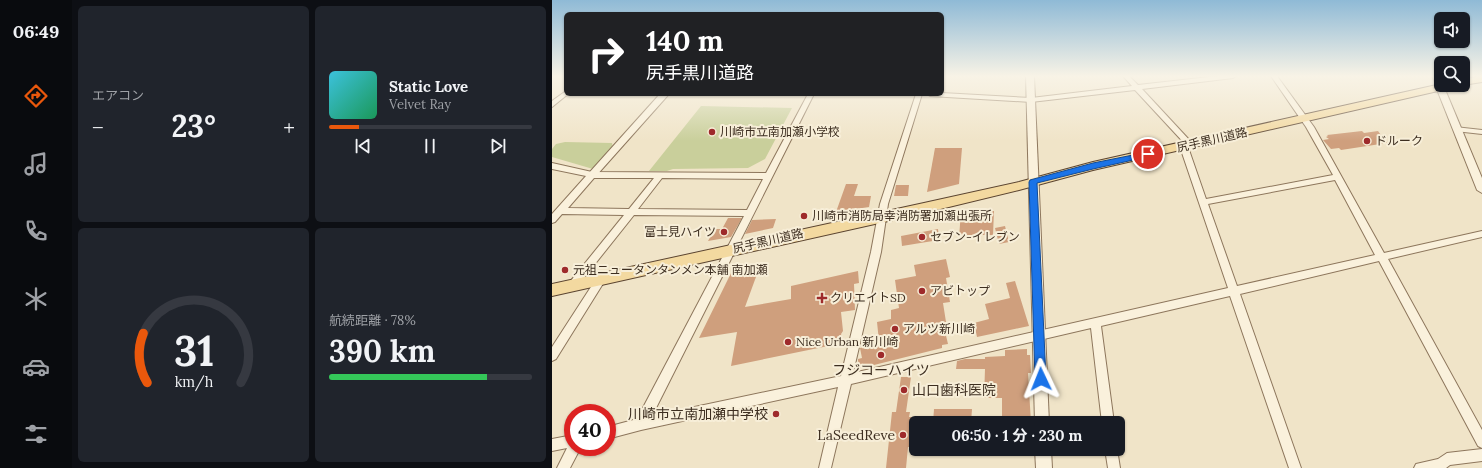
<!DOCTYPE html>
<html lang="ja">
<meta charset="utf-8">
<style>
:root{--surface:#171b24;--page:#20242c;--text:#f1f3f6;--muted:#9ea1a6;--line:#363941;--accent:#ea580c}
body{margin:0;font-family:Lora,"Noto Sans JP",serif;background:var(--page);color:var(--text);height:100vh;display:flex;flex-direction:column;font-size:15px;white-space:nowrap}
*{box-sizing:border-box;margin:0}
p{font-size:13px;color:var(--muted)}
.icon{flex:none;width:22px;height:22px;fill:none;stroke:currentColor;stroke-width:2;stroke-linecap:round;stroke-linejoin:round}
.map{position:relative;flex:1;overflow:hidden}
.drawer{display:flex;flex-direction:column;gap:6px;padding:6px;background:#0d0f14;width:480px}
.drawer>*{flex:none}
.top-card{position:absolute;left:12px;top:12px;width:380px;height:84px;border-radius:6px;box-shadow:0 1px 3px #0004;background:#202124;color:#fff;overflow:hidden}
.fabs{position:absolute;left:882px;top:12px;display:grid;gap:8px}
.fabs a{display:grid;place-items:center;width:36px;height:36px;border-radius:6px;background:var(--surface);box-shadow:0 1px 3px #0004;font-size:20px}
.speed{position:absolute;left:12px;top:404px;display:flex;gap:8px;font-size:20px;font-weight:700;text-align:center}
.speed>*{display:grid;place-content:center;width:52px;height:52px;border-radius:50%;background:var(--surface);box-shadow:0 1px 3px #0004;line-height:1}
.speed .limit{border:6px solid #d22;background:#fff;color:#111}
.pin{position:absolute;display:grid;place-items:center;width:34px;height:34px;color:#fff;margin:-17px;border:2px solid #fff;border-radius:50%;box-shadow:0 1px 4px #0007}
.me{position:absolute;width:44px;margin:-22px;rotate:358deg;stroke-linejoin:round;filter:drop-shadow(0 0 3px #0008)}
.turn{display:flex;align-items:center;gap:14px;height:84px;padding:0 16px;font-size:18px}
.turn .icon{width:52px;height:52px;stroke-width:2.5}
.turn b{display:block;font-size:28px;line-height:34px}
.big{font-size:30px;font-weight:700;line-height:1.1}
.drawer .widget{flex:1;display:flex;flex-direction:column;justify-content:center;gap:6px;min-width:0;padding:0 14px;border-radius:6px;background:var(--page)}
.drawer .dial{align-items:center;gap:0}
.dial svg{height:104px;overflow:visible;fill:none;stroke:var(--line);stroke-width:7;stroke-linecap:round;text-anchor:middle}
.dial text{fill:var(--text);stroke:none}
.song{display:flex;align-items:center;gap:12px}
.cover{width:48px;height:48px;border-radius:6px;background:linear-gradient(135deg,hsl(190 70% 55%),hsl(150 70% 35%))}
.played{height:4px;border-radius:2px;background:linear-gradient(90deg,var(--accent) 15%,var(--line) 15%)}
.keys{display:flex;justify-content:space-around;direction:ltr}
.heat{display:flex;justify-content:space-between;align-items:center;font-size:22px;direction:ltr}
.charge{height:6px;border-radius:3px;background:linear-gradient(90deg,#34c759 78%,var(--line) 0)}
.drawer .tiles{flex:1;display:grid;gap:6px;grid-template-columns:repeat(2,1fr)}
.trip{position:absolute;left:357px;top:416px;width:216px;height:40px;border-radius:6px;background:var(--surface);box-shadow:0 1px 3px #0004;font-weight:700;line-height:40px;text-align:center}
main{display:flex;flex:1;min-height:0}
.dock{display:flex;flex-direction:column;width:72px;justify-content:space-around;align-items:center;background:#090b0e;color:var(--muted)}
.dock .icon{width:28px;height:28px}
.dock .on{color:var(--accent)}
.dock b{font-size:18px;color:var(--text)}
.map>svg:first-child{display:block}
.green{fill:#c9cf9b}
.building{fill:#cf9f7d}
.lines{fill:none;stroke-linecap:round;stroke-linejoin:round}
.minor-casing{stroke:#8d765c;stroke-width:2}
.tertiary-casing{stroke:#8d765c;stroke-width:2}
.primary-casing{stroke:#5b4430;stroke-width:2}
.minor{fill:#faf1dc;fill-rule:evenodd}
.tertiary{fill:#faf1dc;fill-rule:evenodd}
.primary{fill:#f3d9a0;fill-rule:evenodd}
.route{fill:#1a73e8;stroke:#114b97}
.poi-dot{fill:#9e2a2b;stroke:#f7eed8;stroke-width:1.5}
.labels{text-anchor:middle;stroke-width:4;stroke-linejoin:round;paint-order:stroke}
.poi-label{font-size:12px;fill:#3d2e20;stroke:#f7eed8;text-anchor:start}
.street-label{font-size:12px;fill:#3d2e20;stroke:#f7eed8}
.near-poi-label{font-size:14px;fill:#3d2e20;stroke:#f7eed8;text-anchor:end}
</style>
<main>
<nav class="dock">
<b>06:49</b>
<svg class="icon on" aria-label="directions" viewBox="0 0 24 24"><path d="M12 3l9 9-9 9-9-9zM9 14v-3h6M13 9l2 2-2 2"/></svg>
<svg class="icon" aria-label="music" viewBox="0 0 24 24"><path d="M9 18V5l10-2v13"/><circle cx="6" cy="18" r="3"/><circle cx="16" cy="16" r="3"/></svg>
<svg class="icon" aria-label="phone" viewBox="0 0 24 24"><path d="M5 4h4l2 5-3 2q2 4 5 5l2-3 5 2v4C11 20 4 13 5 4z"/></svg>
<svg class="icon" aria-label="climate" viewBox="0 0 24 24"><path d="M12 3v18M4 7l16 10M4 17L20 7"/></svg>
<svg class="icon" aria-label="car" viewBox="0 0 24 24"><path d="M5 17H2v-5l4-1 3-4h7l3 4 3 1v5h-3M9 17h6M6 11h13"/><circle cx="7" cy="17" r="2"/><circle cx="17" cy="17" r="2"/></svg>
<svg class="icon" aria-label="filters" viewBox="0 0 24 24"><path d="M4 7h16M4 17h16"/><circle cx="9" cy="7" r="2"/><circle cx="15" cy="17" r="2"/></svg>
</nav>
<section class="drawer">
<div class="tiles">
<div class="widget"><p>エアコン</p>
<div class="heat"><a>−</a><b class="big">23°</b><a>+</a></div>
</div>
<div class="widget">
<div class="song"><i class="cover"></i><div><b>Static Love</b><p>Velvet Ray</p></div></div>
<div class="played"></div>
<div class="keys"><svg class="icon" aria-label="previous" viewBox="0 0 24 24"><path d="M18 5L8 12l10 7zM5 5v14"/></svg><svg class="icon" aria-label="pause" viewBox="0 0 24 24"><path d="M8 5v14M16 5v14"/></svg><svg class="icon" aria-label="next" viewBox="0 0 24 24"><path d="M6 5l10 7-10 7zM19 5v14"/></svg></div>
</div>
<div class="widget dial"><svg viewBox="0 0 100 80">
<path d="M14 69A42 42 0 1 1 86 69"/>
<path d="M14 69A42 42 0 0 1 11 31" stroke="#ea580c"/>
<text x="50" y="56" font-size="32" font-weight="700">31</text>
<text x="50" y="72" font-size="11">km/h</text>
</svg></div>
<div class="widget"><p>航続距離 · 78%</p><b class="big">390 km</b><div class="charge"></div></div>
</div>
</section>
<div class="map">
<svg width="930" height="468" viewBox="0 0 930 468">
<rect width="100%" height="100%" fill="#f0e4c8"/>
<g class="green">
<polygon points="149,106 240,108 213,159 196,168 121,169 115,171 97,171"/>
<polygon points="13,142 60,143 61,148 41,169 0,157 0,149 4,144"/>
</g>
<g class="building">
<polygon points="810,131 812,133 826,131 835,143 789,150 787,148 779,149 771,140 777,139 774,137 776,136 775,135"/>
<polygon points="383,148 410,148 407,184 375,192"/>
<polygon points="294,184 306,184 302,196 319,196 317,207 284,212"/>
<polygon points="344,185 357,185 356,196 342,196"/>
<polygon points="409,211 442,211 441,235 427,235 427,238 407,238"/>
<polygon points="176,218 190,218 179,237 156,241 163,229 170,229"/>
<polygon points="224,219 221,228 193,234 200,220"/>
<polygon points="453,226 457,242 447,244 443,228"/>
<polygon points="386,229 387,240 350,246 349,236"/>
<polygon points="394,259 398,277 394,278 398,302 391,303 394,322 391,323 396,344 390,345 390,348 306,369 306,359 310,358 308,348 312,347 312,345 327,341 325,322 339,319 339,310 347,308 343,280 364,276 362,265"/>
<polygon points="208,266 193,307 239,299 239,286 306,271 307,283 302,284 303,310 289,312 291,331 289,334 290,338 281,340 281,345 179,366 185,332 147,338 182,267"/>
<polygon points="463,281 477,326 425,337 422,323 437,319 433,304 458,298 454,283"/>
<polygon points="475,349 475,355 478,355 479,373 476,373 479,423 450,423 450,398 432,398 433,369 404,369 405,361 413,359 433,359 433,357 453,356 453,350"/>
<polygon points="349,377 359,377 354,412 358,412 357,417 364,417 364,447 356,447 354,468 334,468 340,412 344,412"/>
<polygon points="382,409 420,409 419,423 381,423"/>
</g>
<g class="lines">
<g class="minor-casing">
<g id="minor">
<path d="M571,76H577L586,85L666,76H684L681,78L590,89L642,145L641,147H636L654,199L781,175L754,127L719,76H725L762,127L832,253L930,231V237L836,259L930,430V448L926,446L827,261L688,294L749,468H737L678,296L549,326L562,423H550L539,328L299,384L279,468H267L286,387L89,430L55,439V427L85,419L192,216L82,215L23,289L20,290L17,289L15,286L17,283L72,215L10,214L3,222L0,223V214L34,176L0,169V163L40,172L214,173L256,94H262L100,416L289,376L319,252L328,204L364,94H370L336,204L329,252L301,373L676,288L628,147L629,145H634L583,90L479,102L378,96L375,94H390V93L479,98L580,86ZM42,178H102L77,209L16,208ZM110,178L211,179L195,210L86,209ZM783,180L823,255L685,286L656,204Z"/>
<polygon points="880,76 886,76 889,85 891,87 890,88 886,88"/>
<polygon points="14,91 14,94 16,94 0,107 0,101"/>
<polygon points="903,127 930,130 930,134 903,131"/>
<polygon points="49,275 52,276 54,279 52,282 4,359 0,361 0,347 46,276"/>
<polygon points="21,435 21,447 29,447 18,468 5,468 15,448 0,451 0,439"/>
<polygon points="553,449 565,449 568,468 556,468"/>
<polygon points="930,449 930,461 898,465 894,468 862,468 864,464 886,459 895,453"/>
</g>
</g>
<g class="tertiary-casing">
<g id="tertiary">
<polygon points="474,76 482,76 497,423 483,423"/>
<polygon points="885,85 888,85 892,87 930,178 930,193 925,190 884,87"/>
<polygon points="108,94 117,94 43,177 37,177 35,175 37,173"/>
<polygon points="483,449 499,449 500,468 484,468"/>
</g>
</g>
<g class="primary-casing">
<g id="primary">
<polygon points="930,76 930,82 911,85 911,79"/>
<polygon points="889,84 904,85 899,88 541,170 467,190 372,213 0,296 0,284 372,203 467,182 541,162"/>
</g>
</g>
<use href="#minor" class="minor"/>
<use href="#tertiary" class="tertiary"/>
<use href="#primary" class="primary"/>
</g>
<linearGradient id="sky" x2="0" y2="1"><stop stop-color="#8fbad6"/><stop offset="0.54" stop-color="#f8f3e6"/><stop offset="1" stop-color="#f8f3e6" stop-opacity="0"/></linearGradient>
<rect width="930" height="141" fill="url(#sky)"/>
<polygon class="route" points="596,152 600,154 599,156 541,169 485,183 494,379 493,382 489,384 485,382 483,379 477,182 478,180 541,163"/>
<g class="poi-dot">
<circle cx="160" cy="132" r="4"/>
<circle cx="815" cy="141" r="4"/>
<circle cx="252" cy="216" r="4"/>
<circle cx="172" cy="232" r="4"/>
<circle cx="370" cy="237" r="4"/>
<circle cx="13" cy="270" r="4"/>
<circle cx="370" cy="291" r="4"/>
<path d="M268 292h4v4h4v4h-4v4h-4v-4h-4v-4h4z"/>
<circle cx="343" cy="329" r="4"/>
<circle cx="236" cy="342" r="4"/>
<circle cx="329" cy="355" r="4"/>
<circle cx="352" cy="390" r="4"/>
<circle cx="224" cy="414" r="4"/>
<circle cx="351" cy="435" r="4"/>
</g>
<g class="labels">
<g class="poi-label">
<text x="168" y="136">川崎市立南加瀬小学校</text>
<text x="823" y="145">ドルーク</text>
<text x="260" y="220">川崎市消防局幸消防署加瀬出張所</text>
<text x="164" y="236" text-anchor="end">富士見ハイツ</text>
<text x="378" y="241">セブン-イレブン</text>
<text x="21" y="274">元祖ニュータンタンメン本舗 南加瀬</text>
<text x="378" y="295">アビトップ</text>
<text x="278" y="302">クリエイトSD</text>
<text x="351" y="333">アルツ新川崎</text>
<text x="244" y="346">Nice Urban 新川崎</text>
</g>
<g class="street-label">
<text transform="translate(660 140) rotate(-13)" y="4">尻手黒川道路</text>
<text transform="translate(216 241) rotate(-13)" y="4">尻手黒川道路</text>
</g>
<g class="near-poi-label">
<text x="329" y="375" text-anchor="middle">フジコーハイツ</text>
<text x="360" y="395" text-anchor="start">山口歯科医院</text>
<text x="216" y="419">川崎市立南加瀬中学校</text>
<text x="343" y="440">LaSeedReve</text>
</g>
</g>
</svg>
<div class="fabs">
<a><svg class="icon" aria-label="sound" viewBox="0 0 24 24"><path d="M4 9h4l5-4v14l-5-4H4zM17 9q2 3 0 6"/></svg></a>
<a><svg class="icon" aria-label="search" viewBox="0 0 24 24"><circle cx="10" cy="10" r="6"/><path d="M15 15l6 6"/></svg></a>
</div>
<div class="speed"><div class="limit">40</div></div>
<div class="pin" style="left:596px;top:154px;background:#d93025"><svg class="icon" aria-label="arrive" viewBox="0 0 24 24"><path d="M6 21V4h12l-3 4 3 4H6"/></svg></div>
<svg class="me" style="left:489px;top:379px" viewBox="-20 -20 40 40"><path d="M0-17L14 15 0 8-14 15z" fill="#1a73e8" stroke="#fff" stroke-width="4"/></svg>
<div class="trip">06:50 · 1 分 · 230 m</div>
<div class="top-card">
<div class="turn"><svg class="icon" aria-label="right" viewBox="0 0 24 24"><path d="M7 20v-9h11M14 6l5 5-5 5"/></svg><div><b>140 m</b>尻手黒川道路</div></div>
</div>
</div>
</main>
